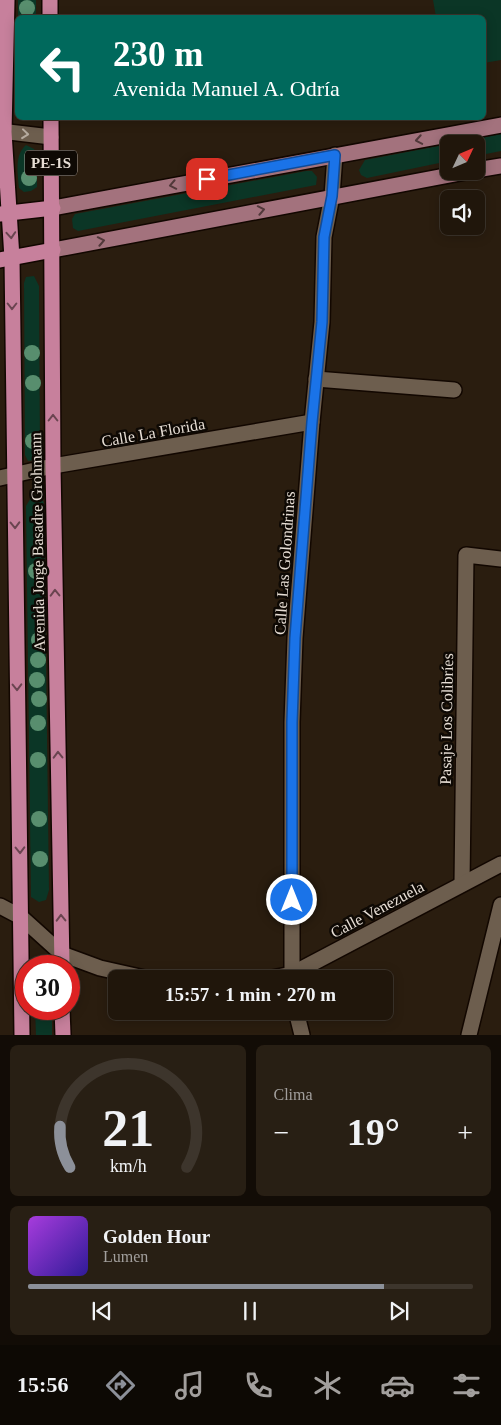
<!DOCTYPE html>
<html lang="es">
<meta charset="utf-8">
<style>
:root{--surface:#20160b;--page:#281f14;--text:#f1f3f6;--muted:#a29f9d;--line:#3d352c;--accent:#8c9099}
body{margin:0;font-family:"Times New Roman",serif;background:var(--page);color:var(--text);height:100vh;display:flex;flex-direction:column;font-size:19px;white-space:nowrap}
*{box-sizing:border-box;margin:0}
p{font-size:16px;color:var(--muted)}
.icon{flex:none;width:28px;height:28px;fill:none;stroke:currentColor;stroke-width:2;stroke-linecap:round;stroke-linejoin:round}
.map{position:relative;height:1035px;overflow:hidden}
.details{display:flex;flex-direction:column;gap:10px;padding:10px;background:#120c06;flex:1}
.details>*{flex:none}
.hud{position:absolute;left:15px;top:15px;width:471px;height:105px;border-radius:8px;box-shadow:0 2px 12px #0003,0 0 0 1px var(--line);background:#00695c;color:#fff;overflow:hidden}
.needle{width:32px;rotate:46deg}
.buttons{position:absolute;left:440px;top:135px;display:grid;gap:10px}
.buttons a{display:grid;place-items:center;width:45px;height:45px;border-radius:8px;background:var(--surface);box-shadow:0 2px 12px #0003,0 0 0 1px var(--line);font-size:25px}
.speed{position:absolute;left:15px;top:955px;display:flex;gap:10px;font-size:25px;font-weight:700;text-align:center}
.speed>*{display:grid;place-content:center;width:65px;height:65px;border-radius:50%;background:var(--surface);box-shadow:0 2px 12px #0003,0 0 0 1px var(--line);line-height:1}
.speed .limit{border:8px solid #d22;background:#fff;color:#111}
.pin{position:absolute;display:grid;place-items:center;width:42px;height:42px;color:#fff;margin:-21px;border-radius:10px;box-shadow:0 2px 8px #0006}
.me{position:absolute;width:55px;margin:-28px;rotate:0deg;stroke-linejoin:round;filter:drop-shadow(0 0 4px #0008)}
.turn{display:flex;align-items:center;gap:18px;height:105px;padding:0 15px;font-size:22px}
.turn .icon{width:65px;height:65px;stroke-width:2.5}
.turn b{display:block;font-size:35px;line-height:42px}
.big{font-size:38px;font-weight:700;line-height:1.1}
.details .widget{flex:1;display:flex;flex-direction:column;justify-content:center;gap:8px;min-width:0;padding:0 18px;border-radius:8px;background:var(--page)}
.details .dial{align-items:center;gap:0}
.dial svg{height:130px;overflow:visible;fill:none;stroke:var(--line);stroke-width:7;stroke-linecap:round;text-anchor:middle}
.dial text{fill:var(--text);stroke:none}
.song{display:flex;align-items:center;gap:15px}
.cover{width:60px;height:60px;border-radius:8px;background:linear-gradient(135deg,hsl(280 70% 55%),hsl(250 70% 35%))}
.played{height:5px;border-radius:2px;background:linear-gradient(90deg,var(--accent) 80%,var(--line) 80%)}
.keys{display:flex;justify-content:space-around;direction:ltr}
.heat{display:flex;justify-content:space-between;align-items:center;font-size:28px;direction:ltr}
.details .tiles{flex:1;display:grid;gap:10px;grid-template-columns:1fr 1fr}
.widget:last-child{grid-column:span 2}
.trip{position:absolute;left:108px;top:970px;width:285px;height:50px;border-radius:8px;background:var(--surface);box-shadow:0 2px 12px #0003,0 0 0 1px var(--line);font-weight:700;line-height:50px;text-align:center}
.tab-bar{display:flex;height:80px;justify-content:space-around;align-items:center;background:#0d0904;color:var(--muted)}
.tab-bar .icon{width:35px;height:35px}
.tab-bar .current{color:var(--accent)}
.tab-bar b{font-size:22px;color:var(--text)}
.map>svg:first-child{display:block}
.green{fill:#0b3626}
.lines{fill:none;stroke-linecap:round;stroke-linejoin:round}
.street-casing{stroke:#120700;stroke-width:18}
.primary-casing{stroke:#120700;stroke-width:18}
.highway-casing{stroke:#120700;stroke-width:18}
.street{stroke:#6d5e4e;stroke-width:15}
.primary{stroke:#a3727d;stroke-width:15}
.highway{stroke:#c7809c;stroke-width:15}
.tree{fill:#588e6e}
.oneway{stroke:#b6ab9f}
.oneway2{stroke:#51383a}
.oneway3{stroke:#6a4450}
.route-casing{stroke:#114b97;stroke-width:12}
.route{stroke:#1a73e8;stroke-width:9}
.labels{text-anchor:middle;stroke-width:5;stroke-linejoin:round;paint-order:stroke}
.shield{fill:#0e0904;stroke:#a69e96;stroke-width:1}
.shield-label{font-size:15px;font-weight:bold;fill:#e7ded5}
.street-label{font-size:16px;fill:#e7ded5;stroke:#0e0904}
</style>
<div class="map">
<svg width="501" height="1035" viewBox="0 0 501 1035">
<rect width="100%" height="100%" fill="#2a1d0f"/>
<g class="green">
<rect x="18" y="0" width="18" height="17"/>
<polygon points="433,0 501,0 501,60 484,63 484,18 436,17"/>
<polygon points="501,134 501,151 476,156 476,144 451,144"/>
<polygon points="449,144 449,161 367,178 361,175 359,170 365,160"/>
<path d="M26,145L34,149L37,157V187L31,191L24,192L19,188C18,174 14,155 26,145Z"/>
<polygon points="306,171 312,171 317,177 316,185 78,231 73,228 72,219 75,214"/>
<polygon points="34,276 39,286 40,453 35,460 28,461 25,455 24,283 26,277"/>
<polygon points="40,495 44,503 49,890 46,900 39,902 31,897 26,506 32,496"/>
<polygon points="35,1009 52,1009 52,1035 36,1035"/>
</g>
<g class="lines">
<g class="street-casing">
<g id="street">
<polyline points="0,131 51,137"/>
<polyline points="316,379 454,390"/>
<polyline points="0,478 53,466 312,422"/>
<polyline points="462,884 466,555 501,559"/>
<polyline points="0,906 21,917 62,954 100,968 149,979"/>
<polyline points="267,979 292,974 501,864"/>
<polyline points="292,979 292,722 295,638 312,422 322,322 324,237 332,196 335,155"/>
<polyline points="296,1011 302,1035"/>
<polyline points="469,1035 501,905"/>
</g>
</g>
<g class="primary-casing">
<g id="primary">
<polyline points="476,170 501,166"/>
<polyline points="53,208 501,125"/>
<polyline points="53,250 471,171"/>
</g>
</g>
<g class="highway-casing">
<g id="highway">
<polyline points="7,0 4,132 12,258 22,1035"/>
<polyline points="50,0 50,18"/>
<polyline points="51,118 53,466 62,966"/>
<polyline points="0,214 53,208"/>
<polyline points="0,260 53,250"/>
<polyline points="62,1009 63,1035"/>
</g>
</g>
<use href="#street" class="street"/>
<use href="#primary" class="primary"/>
<use href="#highway" class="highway"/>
</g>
<g class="tree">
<circle cx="27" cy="8" r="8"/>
<circle cx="29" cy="178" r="8"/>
<circle cx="32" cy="353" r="8"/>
<circle cx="33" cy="383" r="8"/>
<circle cx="33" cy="441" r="8"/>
<circle cx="36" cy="571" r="8"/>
<circle cx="39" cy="640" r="8"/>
<circle cx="38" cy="660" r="8"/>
<circle cx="37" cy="680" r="8"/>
<circle cx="39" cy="699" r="8"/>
<circle cx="38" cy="723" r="8"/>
<circle cx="38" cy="760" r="8"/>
<circle cx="39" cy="819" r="8"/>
<circle cx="40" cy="859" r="8"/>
</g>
<defs><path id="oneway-chevron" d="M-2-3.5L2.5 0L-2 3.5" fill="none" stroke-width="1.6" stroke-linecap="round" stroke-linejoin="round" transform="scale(1.25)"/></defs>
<use class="oneway" href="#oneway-chevron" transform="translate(25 134) rotate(6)"/>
<g class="oneway2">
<use href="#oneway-chevron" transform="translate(419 140) rotate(170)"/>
<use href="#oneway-chevron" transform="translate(173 185) rotate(169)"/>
<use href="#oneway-chevron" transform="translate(261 210) rotate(-11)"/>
<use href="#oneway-chevron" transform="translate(101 241) rotate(-11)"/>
</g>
<g class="oneway3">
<use href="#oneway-chevron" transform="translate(11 235) rotate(86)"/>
<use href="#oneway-chevron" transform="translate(12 306) rotate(90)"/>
<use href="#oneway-chevron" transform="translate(53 418) rotate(-90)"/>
<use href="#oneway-chevron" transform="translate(15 525) rotate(89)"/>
<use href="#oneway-chevron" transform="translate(55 593) rotate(-91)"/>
<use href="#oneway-chevron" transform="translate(17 687) rotate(89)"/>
<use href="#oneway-chevron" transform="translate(58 755) rotate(-91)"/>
<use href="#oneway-chevron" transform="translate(20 850) rotate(89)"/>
<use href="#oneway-chevron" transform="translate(61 918) rotate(-91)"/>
</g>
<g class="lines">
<g class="route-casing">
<polyline id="route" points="207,179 335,155 332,196 324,237 322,322 312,422 295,638 292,722 292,900"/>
</g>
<use href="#route" class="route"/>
</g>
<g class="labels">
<rect class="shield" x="25" y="150.5" width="52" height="25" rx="4"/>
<g class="shield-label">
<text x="51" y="168">PE-1S</text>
</g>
<g class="street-label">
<text transform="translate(153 432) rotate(-10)" y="6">Calle La Florida</text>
<text transform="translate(37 542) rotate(-91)" y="6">Avenida Jorge Basadre Grohmann</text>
<text transform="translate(284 563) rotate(-86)" y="6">Calle Las Golondrinas</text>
<text transform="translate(446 719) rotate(-89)" y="6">Pasaje Los Colibríes</text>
<text transform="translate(377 909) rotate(-28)" y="6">Calle Venezuela</text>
</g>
</g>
</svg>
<div class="buttons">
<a><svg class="needle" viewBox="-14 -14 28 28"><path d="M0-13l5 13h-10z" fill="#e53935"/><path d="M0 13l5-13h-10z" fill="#a29f9d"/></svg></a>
<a><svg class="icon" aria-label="sound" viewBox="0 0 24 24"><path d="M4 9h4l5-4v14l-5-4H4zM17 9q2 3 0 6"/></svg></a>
</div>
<div class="speed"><div class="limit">30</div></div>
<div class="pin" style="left:207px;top:179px;background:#d93025"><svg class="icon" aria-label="arrive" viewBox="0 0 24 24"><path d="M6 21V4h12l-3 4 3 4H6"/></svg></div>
<svg class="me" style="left:292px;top:900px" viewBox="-20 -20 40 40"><circle r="17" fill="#1a73e8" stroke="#fff" stroke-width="3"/><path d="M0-11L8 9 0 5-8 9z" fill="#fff"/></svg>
<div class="trip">15:57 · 1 min · 270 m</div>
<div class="hud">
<div class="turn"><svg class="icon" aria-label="left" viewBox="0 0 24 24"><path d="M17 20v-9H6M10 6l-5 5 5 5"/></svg><div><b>230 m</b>Avenida Manuel A. Odría</div></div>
</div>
</div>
<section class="details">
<div class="tiles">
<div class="widget dial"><svg viewBox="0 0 100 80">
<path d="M14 69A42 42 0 1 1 86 69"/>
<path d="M14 69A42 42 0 0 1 8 44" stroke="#8c9099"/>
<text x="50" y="56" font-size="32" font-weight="700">21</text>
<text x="50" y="72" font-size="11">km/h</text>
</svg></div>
<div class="widget"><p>Clima</p>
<div class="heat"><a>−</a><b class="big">19°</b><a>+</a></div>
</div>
<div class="widget">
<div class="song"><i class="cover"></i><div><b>Golden Hour</b><p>Lumen</p></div></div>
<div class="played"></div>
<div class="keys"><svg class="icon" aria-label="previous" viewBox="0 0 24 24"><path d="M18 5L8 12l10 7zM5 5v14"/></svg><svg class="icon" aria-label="pause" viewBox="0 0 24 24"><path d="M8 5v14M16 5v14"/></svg><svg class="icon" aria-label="next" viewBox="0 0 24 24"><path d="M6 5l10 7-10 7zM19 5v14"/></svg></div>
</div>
</div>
</section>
<nav class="tab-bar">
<b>15:56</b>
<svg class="icon current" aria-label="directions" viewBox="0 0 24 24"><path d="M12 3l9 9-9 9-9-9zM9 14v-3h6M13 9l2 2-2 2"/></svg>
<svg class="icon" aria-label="music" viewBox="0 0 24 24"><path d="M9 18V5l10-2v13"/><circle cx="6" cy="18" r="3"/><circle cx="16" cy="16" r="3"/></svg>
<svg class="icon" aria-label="phone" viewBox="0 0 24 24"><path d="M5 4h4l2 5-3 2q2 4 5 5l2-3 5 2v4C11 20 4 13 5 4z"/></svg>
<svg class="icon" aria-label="climate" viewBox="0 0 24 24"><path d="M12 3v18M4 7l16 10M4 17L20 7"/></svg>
<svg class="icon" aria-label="car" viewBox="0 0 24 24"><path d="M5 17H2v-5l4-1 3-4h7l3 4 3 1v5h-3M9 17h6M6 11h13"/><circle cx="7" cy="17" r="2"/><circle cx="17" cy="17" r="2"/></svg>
<svg class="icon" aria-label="filters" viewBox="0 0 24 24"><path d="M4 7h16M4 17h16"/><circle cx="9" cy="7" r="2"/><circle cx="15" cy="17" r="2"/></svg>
</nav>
